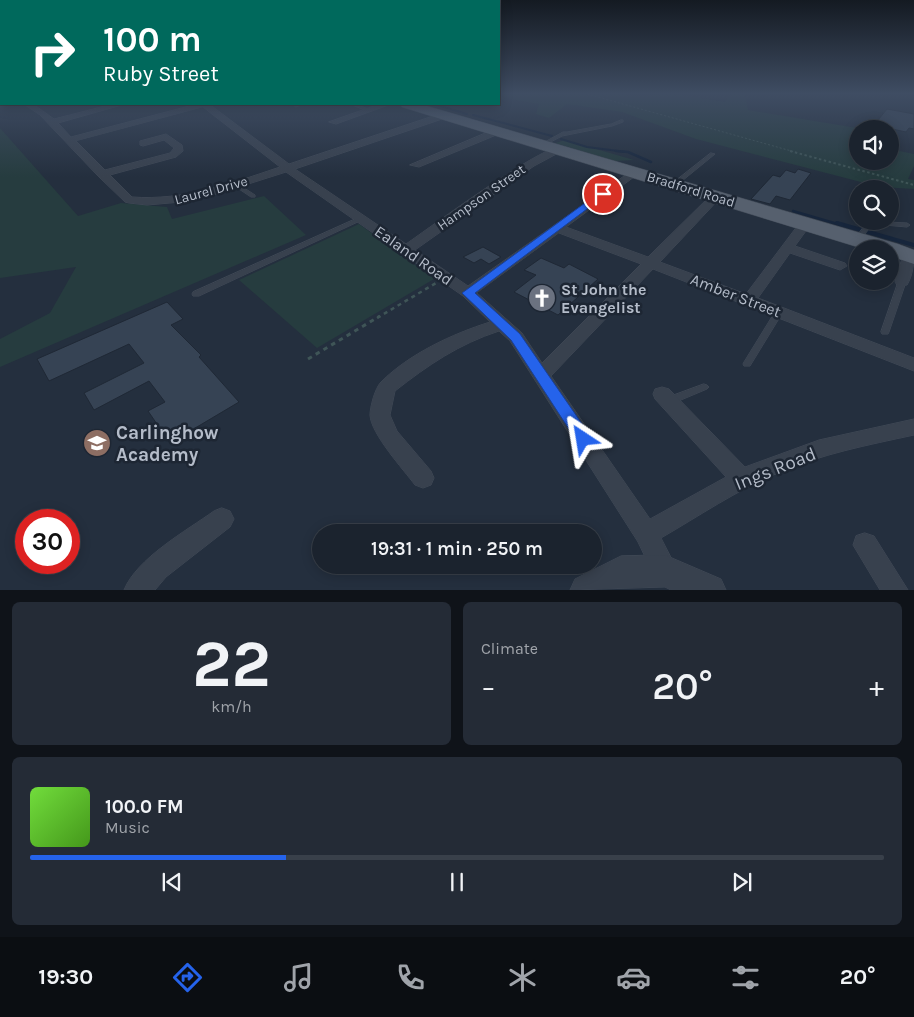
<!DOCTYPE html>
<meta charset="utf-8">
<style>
:root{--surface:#1b232e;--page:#242b36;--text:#f1f3f6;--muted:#a0a4aa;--line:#39404a;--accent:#2563eb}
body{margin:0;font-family:Karla,sans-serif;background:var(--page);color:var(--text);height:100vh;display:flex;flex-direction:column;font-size:19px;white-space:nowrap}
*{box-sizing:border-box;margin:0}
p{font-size:16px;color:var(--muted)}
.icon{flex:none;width:28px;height:28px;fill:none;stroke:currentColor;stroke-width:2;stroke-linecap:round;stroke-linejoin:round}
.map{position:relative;height:590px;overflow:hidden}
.panel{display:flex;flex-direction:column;gap:12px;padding:12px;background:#0f1319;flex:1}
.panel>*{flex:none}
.hud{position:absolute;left:0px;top:0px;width:500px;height:105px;box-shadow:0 2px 12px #0003,0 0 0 1px var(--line);background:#00695c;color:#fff;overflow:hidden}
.controls{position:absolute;left:849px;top:120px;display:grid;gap:10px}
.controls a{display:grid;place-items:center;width:50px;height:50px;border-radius:50%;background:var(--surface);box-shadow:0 2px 12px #0003,0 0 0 1px var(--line);font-size:25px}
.speed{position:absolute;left:15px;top:509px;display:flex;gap:10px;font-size:25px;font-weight:700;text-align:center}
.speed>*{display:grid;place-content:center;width:65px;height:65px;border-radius:50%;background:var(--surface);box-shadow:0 2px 12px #0003,0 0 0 1px var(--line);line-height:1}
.speed .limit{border:8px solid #d22;background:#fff;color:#111}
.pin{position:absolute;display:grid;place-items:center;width:42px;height:42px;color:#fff;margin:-21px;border:2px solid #fff;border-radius:50%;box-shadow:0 1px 5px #0007}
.me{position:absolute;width:55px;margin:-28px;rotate:327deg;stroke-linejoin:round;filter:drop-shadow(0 0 4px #0008)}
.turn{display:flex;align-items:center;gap:18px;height:105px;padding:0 20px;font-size:22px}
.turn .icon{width:65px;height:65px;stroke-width:2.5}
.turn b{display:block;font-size:35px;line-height:42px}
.big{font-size:38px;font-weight:600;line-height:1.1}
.panel .tile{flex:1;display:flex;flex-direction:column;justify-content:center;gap:8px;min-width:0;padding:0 18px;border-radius:8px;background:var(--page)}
.panel .dial{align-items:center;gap:0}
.dial b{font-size:65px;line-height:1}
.song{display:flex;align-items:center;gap:15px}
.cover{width:60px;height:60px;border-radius:8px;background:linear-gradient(135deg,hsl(100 70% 55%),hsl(100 70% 35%))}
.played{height:5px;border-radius:2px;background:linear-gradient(90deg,var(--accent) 30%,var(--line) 30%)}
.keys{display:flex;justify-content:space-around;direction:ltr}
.heat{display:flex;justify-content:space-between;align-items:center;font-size:28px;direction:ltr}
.panel .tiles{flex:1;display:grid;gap:12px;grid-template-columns:1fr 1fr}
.tile:last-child{grid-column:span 2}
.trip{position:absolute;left:312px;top:524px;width:290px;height:50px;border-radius:25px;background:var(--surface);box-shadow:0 2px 12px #0003,0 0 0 1px var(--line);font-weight:600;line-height:50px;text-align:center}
.menu{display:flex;height:80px;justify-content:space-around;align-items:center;background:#0b0e12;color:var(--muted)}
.menu .icon{width:35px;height:35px}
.menu .current{color:var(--accent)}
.menu b{font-size:22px;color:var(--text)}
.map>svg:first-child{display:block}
.green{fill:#263c3f}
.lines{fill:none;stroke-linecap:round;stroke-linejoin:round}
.stream-far2{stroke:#17263c;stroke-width:2}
.stream-far1{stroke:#17263c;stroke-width:2.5}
.stream{stroke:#17263c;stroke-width:4}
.building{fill:#364354;stroke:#1f2835}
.service-casing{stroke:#414a57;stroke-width:1}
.minor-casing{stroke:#414a57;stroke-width:1}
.tertiary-casing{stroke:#414a57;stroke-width:1}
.primary-casing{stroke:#414a57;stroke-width:1}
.path-far3{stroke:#3f5557;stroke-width:1;stroke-dasharray:2 2;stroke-linecap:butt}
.path-far2{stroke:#3f5557;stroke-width:2;stroke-dasharray:2.5 2.5;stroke-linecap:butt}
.path-far1{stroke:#3f5557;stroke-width:2.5;stroke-dasharray:4 4;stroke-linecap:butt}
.path{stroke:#3f5557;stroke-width:3;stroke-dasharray:4.5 4.5;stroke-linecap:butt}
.service{fill:#38414e;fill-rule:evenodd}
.minor{fill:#38414e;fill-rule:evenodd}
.tertiary{fill:#38414e;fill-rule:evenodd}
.primary{fill:#56606e;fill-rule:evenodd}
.route{fill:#2563eb;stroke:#184099}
.labels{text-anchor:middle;stroke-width:5;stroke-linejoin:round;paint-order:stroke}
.far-street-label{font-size:14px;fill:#b4bcc9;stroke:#1d2633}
.street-label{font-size:16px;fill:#b4bcc9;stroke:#1d2633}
.poi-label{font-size:16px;font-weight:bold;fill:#b4bcc9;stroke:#1d2633;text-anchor:start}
.near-poi-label{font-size:19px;font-weight:bold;fill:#b4bcc9;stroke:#1d2633;text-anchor:start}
.near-street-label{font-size:19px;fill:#b4bcc9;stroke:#1d2633}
</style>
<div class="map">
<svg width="914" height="590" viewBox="0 0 914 590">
<rect width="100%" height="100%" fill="#242f3e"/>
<g class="green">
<path d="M499,94H625C645,98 654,93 673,94C690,95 708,100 725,102L731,94H745L748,110L863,129H858V161H890V149L914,154V166L908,179L914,180V189L880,187L696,139L622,112L567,104L549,118L536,114L539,104L505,98L499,101Z"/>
<polygon points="0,128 78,216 121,203 167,207 172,219 264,196 306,235 0,367 0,339 50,313 76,267 0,278"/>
<polygon points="565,140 634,160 615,161 555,143"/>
<polygon points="359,224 434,279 317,348 239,280"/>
</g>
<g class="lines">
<g class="stream-far2">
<polyline points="434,104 467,114"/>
<polyline points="473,115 552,136"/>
<polyline points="561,139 587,147 626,152"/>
</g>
<g class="stream-far1">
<polyline points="616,151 628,152 651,162"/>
<polyline points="793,211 841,225"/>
</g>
<polyline class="stream" points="837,223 914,245"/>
</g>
<g class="building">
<polygon points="887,109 914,114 914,129 909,128 906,132 874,125"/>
<polygon points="798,169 811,173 790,200 776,196 770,204 751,199 773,175 780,177 786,170 795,173"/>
<polygon points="483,247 501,257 489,264 481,259 474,263 463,257"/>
<polygon points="541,258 564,268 569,264 598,279 558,315 514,292 536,275 524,270"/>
<polygon points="167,302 183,319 171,325 201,355 199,357 239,402 170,443 148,411 165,402 149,381 94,410 84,393 144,363 129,344 49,381 37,359"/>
</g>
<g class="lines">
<g class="service-casing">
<g id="service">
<polygon points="350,104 355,104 371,110 368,111"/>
<polygon points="621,120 623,120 623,122 612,126 562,136 545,145 541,144 563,132 567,132 611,124"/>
<polygon points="711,153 715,154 677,185 673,185 673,183"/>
<polygon points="235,182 255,195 255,197 251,197 233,185 232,184"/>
<polygon points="360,217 363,219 362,220 199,296 193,296 192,294 193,292"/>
<polygon points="868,221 907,223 910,225 907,227 873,224 860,240 856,240 855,239"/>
<polygon points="899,280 902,280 906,282 889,332 888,334 882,334 881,332"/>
<polygon points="779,309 783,312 750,366 744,366 743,364 744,362 776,310"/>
<polygon points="704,384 707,385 709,387 707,389 669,405 666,404 664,401 666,398"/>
</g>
</g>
<g class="minor-casing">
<g id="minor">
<rect x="0" y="94" width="1" height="3"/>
<path d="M24,104H33L54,119L113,104H125L58,123L71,137L197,104H209L289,164L442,113H448V117L295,169L406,244C428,229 544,143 562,147V151L534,166L415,250L468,286L634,169L638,170V174L566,227L648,257L712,194H720V198L660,262L746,294L801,221H809L811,224L795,246L845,263L847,266L840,270L790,253L758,298L914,358V371L653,269L551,376L650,519L726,477L655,399L653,394L655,389L662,387L669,389L745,467L819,440L914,419V435C868,445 821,454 778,473C737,490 699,516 661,538L678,571L674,580L665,584L656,580L638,542L510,341L499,331C459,344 428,365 395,391L390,415L397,431L431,471L434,478L431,485L423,488L415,485C403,469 371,434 370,415C370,407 375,388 381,382C409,354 452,334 490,322L463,296L286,172L220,193L181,202L147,205L129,203L125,202L98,176L40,115ZM203,107L280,167C232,183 184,201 132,197L110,175L176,157L183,151L182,145L166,134L140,141V145L143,146L164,140L174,148L170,153L105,170L76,141ZM559,233L641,264L542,363L522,333L477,293Z"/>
<polygon points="293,104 303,104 296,107"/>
<polygon points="380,104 391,104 336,124 329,122"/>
<polygon points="498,128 502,131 501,133 419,167 410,165"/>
<path d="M910,251L914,252C914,263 913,275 907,285H897L895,282L903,255Z"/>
<path d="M222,508L230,511L234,519L230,527L166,577L155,590H124C137,558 186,531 214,511Z"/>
<polygon points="865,533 874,536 908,590 880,590 853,545 856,536"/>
</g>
</g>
<g class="tertiary-casing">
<polygon id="tertiary" points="665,555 721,579 726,590 671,590 665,587 570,590 575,579 621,556"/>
</g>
<g class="primary-casing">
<polygon id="primary" points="400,104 420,104 898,244 914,250 914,264 890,256 890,249 864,249 402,107"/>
</g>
<polyline class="path-far3" points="587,94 795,152"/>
<polyline class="path-far2" points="790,151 914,185"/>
<polyline class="path-far1" points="377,318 436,283"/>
<polyline class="path" points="308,359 380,316"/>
<use href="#service" class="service"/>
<use href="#minor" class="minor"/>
<use href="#tertiary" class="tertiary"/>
<use href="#primary" class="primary"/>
</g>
<linearGradient id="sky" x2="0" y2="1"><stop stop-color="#141a22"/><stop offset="0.53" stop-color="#3f4d63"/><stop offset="1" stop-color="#3f4d63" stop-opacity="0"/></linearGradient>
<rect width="914" height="177" fill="url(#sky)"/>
<polygon class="route" points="600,192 607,194 475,293 520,334 589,434 591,439 589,443 583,445 578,443 511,340 462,293"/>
<defs>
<g id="church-disc" transform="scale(1.4375)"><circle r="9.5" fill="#6b7280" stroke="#1d2633"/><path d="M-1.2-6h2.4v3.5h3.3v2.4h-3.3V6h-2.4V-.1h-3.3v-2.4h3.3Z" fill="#fff"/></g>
<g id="school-disc" transform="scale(1.4375)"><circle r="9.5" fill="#8d6e63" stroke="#1d2633"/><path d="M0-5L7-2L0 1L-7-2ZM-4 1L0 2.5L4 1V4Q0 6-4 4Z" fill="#fff"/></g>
</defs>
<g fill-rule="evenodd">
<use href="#church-disc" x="542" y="298"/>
<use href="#school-disc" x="97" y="443"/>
</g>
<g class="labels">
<g class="far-street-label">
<text transform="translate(691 189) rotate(17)" y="5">Bradford Road</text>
<text transform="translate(211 190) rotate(-15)" y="5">Laurel Drive</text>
<text transform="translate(481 197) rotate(-35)" y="5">Hampson Street</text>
</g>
<g class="street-label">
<text transform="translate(414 255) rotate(35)" y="6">Ealand Road</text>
<text transform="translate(736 295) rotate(21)" y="6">Amber Street</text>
</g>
<g class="poi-label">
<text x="561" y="295">St John the<tspan x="561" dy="18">Evangelist</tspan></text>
</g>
<g class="near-poi-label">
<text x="116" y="439">Carlinghow<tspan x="116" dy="22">Academy</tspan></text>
</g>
<g class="near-street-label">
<text transform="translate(775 468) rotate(-22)" y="7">Ings Road</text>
</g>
</g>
</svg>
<div class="controls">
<a><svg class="icon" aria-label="sound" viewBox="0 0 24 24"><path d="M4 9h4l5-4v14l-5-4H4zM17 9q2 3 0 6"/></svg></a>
<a><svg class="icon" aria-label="search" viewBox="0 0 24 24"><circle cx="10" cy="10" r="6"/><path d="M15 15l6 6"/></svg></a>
<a><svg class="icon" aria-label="layers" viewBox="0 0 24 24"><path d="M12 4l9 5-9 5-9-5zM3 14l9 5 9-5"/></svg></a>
</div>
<div class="speed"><div class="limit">30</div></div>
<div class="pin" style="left:603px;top:194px;background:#d93025"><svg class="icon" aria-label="arrive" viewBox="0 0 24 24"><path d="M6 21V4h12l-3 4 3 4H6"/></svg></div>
<svg class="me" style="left:583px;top:439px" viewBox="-20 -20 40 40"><path d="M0-17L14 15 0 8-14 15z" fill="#2563eb" stroke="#fff" stroke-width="4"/></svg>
<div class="trip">19:31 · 1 min · 250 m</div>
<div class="hud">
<div class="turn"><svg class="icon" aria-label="right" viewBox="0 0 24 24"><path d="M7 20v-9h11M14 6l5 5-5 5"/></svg><div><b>100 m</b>Ruby Street</div></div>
</div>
</div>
<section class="panel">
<div class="tiles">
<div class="tile dial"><b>22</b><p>km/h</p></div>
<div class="tile"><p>Climate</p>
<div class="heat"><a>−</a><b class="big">20°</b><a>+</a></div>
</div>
<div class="tile">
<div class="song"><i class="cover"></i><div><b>100.0 FM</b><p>Music</p></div></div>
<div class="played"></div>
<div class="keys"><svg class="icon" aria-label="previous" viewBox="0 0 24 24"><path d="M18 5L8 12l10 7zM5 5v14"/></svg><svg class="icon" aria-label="pause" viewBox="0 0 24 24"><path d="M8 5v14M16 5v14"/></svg><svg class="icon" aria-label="next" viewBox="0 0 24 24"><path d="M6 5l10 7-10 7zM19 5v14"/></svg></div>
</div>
</div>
</section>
<nav class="menu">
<b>19:30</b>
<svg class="icon current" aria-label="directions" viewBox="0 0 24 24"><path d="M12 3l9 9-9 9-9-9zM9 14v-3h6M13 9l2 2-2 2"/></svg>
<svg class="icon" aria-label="music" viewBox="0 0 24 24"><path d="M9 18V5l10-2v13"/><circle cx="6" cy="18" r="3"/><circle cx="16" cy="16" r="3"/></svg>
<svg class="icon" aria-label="phone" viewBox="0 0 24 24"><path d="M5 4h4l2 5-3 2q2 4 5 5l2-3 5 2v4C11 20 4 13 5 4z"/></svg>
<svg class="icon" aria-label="climate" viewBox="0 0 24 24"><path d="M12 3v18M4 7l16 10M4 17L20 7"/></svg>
<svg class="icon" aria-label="car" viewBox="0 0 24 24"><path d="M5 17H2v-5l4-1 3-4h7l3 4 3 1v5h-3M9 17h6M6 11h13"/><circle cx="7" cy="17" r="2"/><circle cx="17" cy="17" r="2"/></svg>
<svg class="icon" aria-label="filters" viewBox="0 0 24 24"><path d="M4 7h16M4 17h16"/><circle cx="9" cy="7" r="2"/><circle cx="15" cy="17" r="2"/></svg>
<b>20°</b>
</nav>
